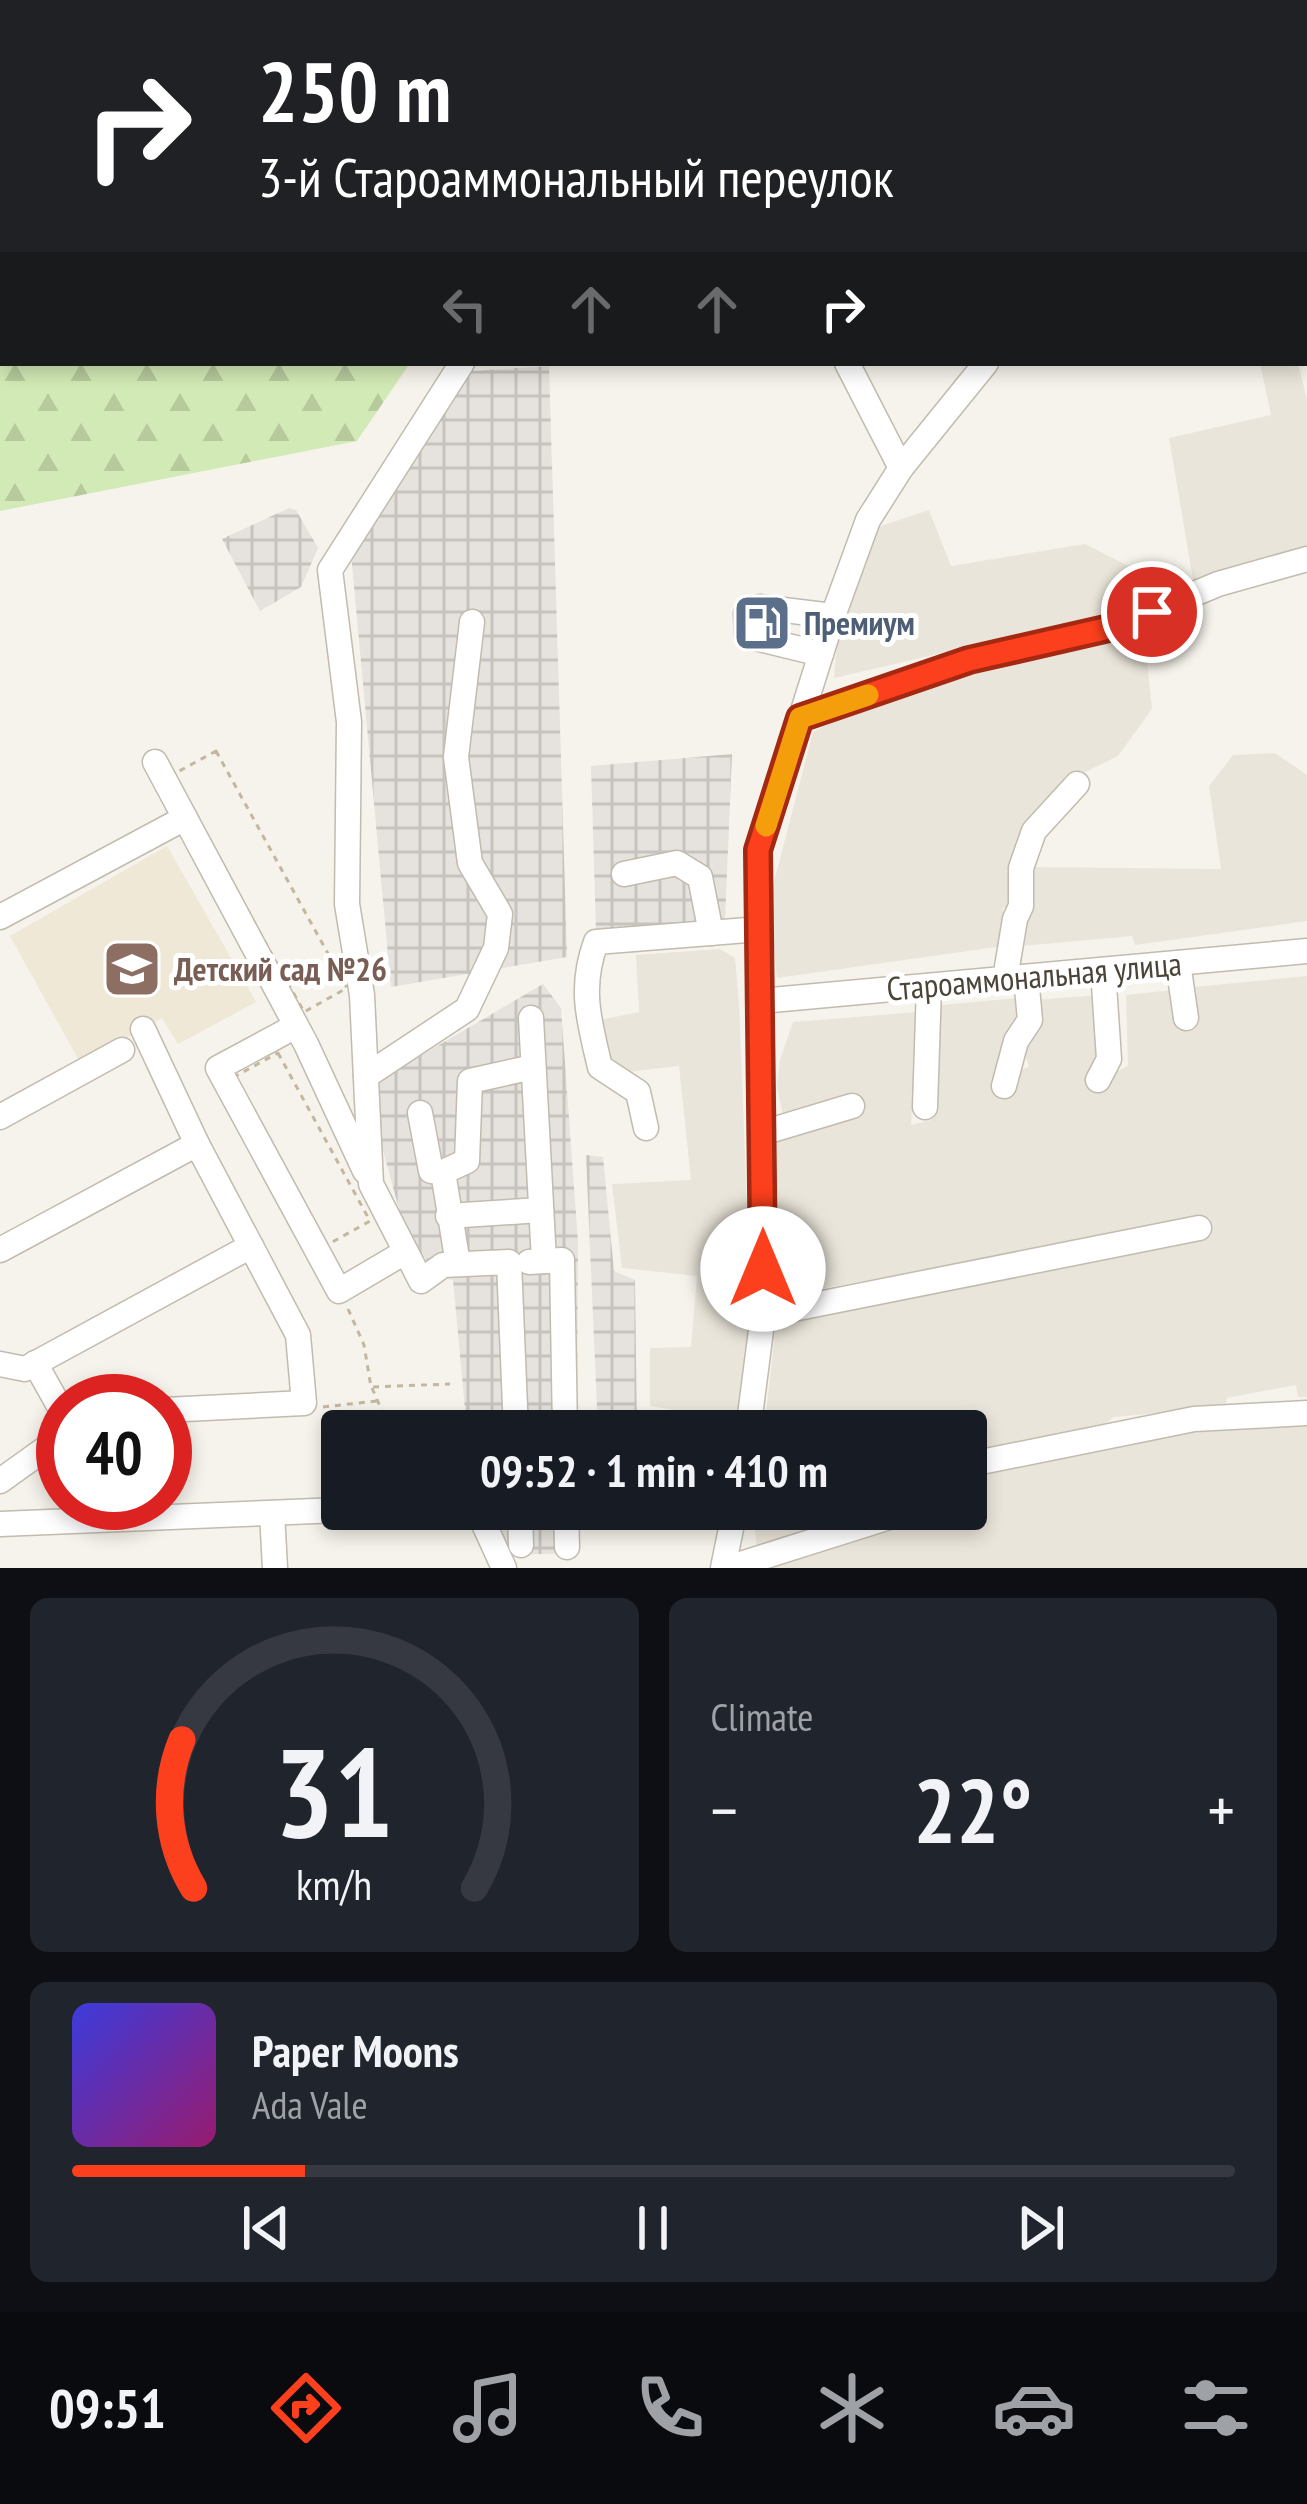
<!DOCTYPE html>
<meta charset="utf-8">
<style>
:root{--surface:#171b24;--page:#20242c;--text:#f1f3f6;--muted:#9ea1a6;--line:#363941;--accent:#fc3f1d}
body{margin:0;font-family:"PT Sans Narrow",sans-serif;background:var(--page);color:var(--text);height:100vh;display:flex;flex-direction:column;font-size:45px;white-space:nowrap}
*{box-sizing:border-box;margin:0}
p{font-size:39px;color:var(--muted)}
.icon{flex:none;width:66px;height:66px;fill:none;stroke:currentColor;stroke-width:2;stroke-linecap:round;stroke-linejoin:round}
.map{position:relative;height:1568px;overflow:hidden}
.drawer{display:flex;flex-direction:column;gap:30px;padding:30px;background:#0d0f14;flex:1}
.drawer>*{flex:none}
.guide{position:absolute;left:0px;top:0px;width:1308px;height:366px;box-shadow:0 6px 18px #0003;background:#202124;color:#fff;overflow:hidden}
.speed{position:absolute;left:36px;top:1374px;display:flex;gap:24px;font-size:60px;font-weight:700;text-align:center}
.speed>*{display:grid;place-content:center;width:156px;height:156px;border-radius:50%;background:var(--surface);box-shadow:0 6px 18px #0003;line-height:1}
.speed .limit{border:18px solid #d22;background:#fff;color:#111}
.pin{position:absolute;display:grid;place-items:center;width:102px;height:102px;color:#fff;margin:-51px;border:6px solid #fff;border-radius:50%;box-shadow:0 3px 12px #0007}
.me{position:absolute;width:132px;margin:-66px;rotate:0deg;stroke-linejoin:round;filter:drop-shadow(0 0 9px #0008)}
.turn{display:flex;align-items:center;gap:42px;height:252px;padding:0 60px;font-size:54px}
.turn .icon{width:156px;height:156px;stroke-width:2.5}
.turn b{display:block;font-size:84px;line-height:102px}
.lanes{display:flex;align-items:center;height:114px;padding:0 60px;background:#0003;justify-content:center;gap:60px;direction:ltr}
.lanes .off{opacity:.35}
.big{font-size:90px;font-weight:700;line-height:1.1}
.drawer .card{flex:1;display:flex;flex-direction:column;justify-content:center;gap:18px;min-width:0;padding:0 42px;border-radius:18px;background:var(--page)}
.drawer .dial{align-items:center;gap:0}
.dial svg{height:312px;overflow:visible;fill:none;stroke:var(--line);stroke-width:7;stroke-linecap:round;text-anchor:middle}
.dial text{fill:var(--text);stroke:none}
.song{display:flex;align-items:center;gap:36px}
.cover{width:144px;height:144px;border-radius:18px;background:linear-gradient(135deg,hsl(240 70% 55%),hsl(320 70% 35%))}
.played{height:12px;border-radius:6px;background:linear-gradient(90deg,var(--accent) 20%,var(--line) 20%)}
.keys{display:flex;justify-content:space-around;direction:ltr}
.heat{display:flex;justify-content:space-between;align-items:center;font-size:66px;direction:ltr}
.drawer .tiles{flex:1;display:grid;gap:30px;grid-template-columns:1fr 1fr}
.card:last-child{grid-column:span 2}
.trip{position:absolute;left:321px;top:1410px;width:666px;height:120px;border-radius:12px;background:var(--surface);box-shadow:0 6px 18px #0003;font-weight:700;line-height:120px;text-align:center}
.tab-bar{display:flex;height:192px;justify-content:space-around;align-items:center;background:#090b0e;color:var(--muted)}
.tab-bar .icon{width:84px;height:84px}
.tab-bar .selected{color:var(--accent)}
.tab-bar b{font-size:54px;color:var(--text)}
.map>svg:first-child{display:block}
.residential{fill:#eae5da}
.industrial{fill:url(#industrial-grid)}
.education{fill:#efe8d6}
.forest{fill:url(#forest-firs)}
.lines{fill:none;stroke-linecap:round;stroke-linejoin:round}
.minor-casing{stroke:#c2bbae;stroke-width:27}
.path{stroke:#c4b79f;stroke-width:3;stroke-dasharray:6 6;stroke-linecap:butt}
.minor{stroke:#fff;stroke-width:24}
.route-casing{stroke:#a42913;stroke-width:30}
.route{stroke:#fc3f1d;stroke-width:21}
.slow{stroke:#f59e0b;stroke-width:21}
.labels{text-anchor:middle;stroke-width:10;stroke-linejoin:round;paint-order:stroke}
.service-label{font-size:33px;font-weight:bold;fill:#4e5e75;stroke:#fff;text-anchor:start}
.education-label{font-size:33px;font-weight:bold;fill:#785e54;stroke:#fff;text-anchor:start}
.street-label{font-size:33px;fill:#4b4439;stroke:#fff}
</style>
<div class="map">
<svg width="1307" height="1568" viewBox="0 0 1307 1568">
<defs>
<pattern id="industrial-grid" width="8" height="8" patternUnits="userSpaceOnUse" patternTransform="scale(3)"><rect width="8" height="8" fill="#e6e2dd"/><path d="M0 4h8M4 0v8" fill="none" stroke="#c7c3be"/></pattern>
<pattern id="forest-firs" width="22" height="20" patternUnits="userSpaceOnUse" patternTransform="scale(3)"><rect width="22" height="20" fill="#d2eab5"/><path d="M5 1l3.5 6h-7zM16 11l3.5 6h-7z" fill="#b6ca9c"/></pattern>
</defs>
<rect width="100%" height="100%" fill="#f6f3ec"/>
<g class="residential">
<polygon points="1260,363 1298,363 1307,400 1307,546 1193,580 1169,438 1271,415"/>
<polygon points="929,510 951,566 1085,544 1134,569 1151,587 1156,600 1133,609 834,678 838,630 878,527"/>
<polygon points="1143,624 1152,709 1118,756 1069,780 1050,805 1016,906 1003,908 1003,946 777,978 769,901 813,732 871,703"/>
<polygon points="1275,753 1307,775 1307,921 1135,945 1132,936 1022,946 1027,867 1221,869 1209,786 1233,755"/>
<polygon points="720,949 735,958 739,1003 752,1333 737,1431 682,1431 685,1412 650,1406 650,1348 691,1347 697,1276 622,1268 612,1184 691,1180 679,1066 618,1073 603,1059 595,1021 639,1012 636,955"/>
<polygon points="1307,976 1307,1397 1298,1397 1296,1385 1227,1398 1225,1407 1114,1417 1092,1433 966,1456 966,1431 764,1431 776,1325 807,1312 1211,1236 1210,1218 776,1297 774,1137 784,1121 777,1086 780,1060 793,1022 918,1012 911,1125 931,1120 941,1005 1019,998 1022,1004 1003,1093 1017,1089 1012,1073 1029,1067 1024,1050 1035,1000 1099,995 1104,1028 1095,1088 1107,1088 1106,1077 1128,1066 1126,995 1174,990 1197,1022 1194,987"/>
<polygon points="1307,1419 1307,1568 762,1568 761,1565 914,1518 916,1509 966,1509 966,1471 1199,1427"/>
<polygon points="753,1509 883,1509 757,1551"/>
</g>
<g class="industrial">
<polygon points="580,0 1027,0 1028,3 581,3"/>
<polygon points="549,366 567,957 391,987 351,554 471,371"/>
<polygon points="289,508 296,510 318,548 301,587 260,611 222,539"/>
<polygon points="732,754 725,920 596,932 591,766"/>
<polygon points="543,984 561,1008 578,1242 577,1431 467,1431 453,1280 442,1278 406,1235 374,1117 376,1082"/>
<polygon points="586,1155 603,1157 614,1271 635,1280 637,1431 598,1431"/>
<polygon points="481,1509 577,1509 577,1553 505,1555"/>
</g>
<polygon class="education" points="167,846 256,1002 178,1044 162,1018 81,1064 10,936"/>
<polygon class="forest" points="0,0 376,0 379,3 3,3 3,363 410,363 357,441 0,511"/>
<g class="lines">
<g class="minor-casing">
<g id="minor">
<polyline points="452,0 453,3"/>
<polyline points="809,0 809,3"/>
<polyline points="959,3 959,0"/>
<polyline points="1289,3 1290,0"/>
<polyline points="462,363 330,570 349,722 347,904 362,995 371,1184 421,1281 443,1265 509,1262 516,1431"/>
<polyline points="847,363 901,468"/>
<polyline points="821,654 747,636 746,614 760,607 833,616"/>
<polyline points="800,718 969,660 1118,626 1218,584 1307,559"/>
<polyline points="155,762 306,1044 365,1171"/>
<polyline points="624,874 677,863 700,877 711,933"/>
<polyline points="0,917 185,818"/>
<polyline points="1178,963 1186,1018"/>
<polyline points="1005,979 1015,919 1021,906 1021,868 1034,831 1077,784"/>
<polyline points="761,1001 1307,951"/>
<polyline points="531,1018 544,1261"/>
<polyline points="296,1026 218,1068 339,1291 405,1252"/>
<polyline points="143,1029 197,1144 298,1335 304,1403 165,1410"/>
<polyline points="366,1076 467,1009 496,948 500,914 470,863 456,757 472,622"/>
<polyline points="1098,1080 1109,1059 1103,970"/>
<polyline points="1004,1086 1016,1041 1030,1020 1026,977"/>
<polyline points="925,1107 929,986"/>
<polyline points="420,1113 431,1171 443,1172"/>
<polyline points="0,1117 122,1050"/>
<path d="M646,1128L638,1092L600,1067C589,1021 579,988 596,942L760,929"/>
<polyline points="762,1133 852,1106"/>
<polyline points="448,1216 541,1210"/>
<polyline points="0,1250 197,1144"/>
<polyline points="529,1262 562,1260 565,1431"/>
<polyline points="458,1264 443,1172 467,1161 470,1081 533,1067"/>
<polyline points="763,1315 1199,1228"/>
<polyline points="35,1363 63,1413"/>
<polyline points="0,1364 25,1369 251,1246"/>
<polyline points="748,1431 763,1315 759,850 833,616 868,520 901,468 986,363"/>
<polyline points="966,1465 1194,1419 1307,1413"/>
<polyline points="0,1481 63,1436"/>
<polyline points="477,1509 504,1568"/>
<polyline points="520,1509 521,1545"/>
<polyline points="566,1509 567,1547"/>
<polyline points="272,1513 275,1568"/>
<polyline points="0,1524 364,1509"/>
<polyline points="723,1568 735,1509"/>
<polyline points="728,1568 899,1514 903,1509"/>
</g>
</g>
<g class="path">
<polygon points="216,751 347,988 304,1012 172,775"/>
<polygon points="278,1053 370,1221 327,1245 234,1077"/>
<polyline points="348,1309 364,1345 371,1387 450,1384"/>
<polyline points="372,1388 382,1411 410,1431"/>
<polyline points="323,1407 377,1401"/>
<polyline points="388,1509 388,1516"/>
<polyline points="426,1509 427,1514"/>
</g>
<use href="#minor" class="minor"/>
</g>
<g class="lines">
<g class="route-casing">
<polyline id="route" points="763,1269 758,850 800,718 969,660 1118,626 1152,612"/>
</g>
<use href="#route" class="route"/>
<polyline class="slow" points="766,826 800,718 868,695"/>
</g>
<defs>
<g id="fuel-square" transform="scale(3)"><rect x="-9" y="-9" width="18" height="18" rx="4" fill="#5c6f8a" stroke="#fff"/><path d="M-5.5-6h7V0h2V4h1.3V-2.5L3-4.5l.8-.8L6-3V5H2.5V1h-1V6h-7ZM-4.2-4.7v3.2H.2V-4.7Z" fill="#fff"/></g>
<g id="school-square" transform="scale(3)"><rect x="-9" y="-9" width="18" height="18" rx="4" fill="#8d6e63" stroke="#fff"/><path d="M0-5L7-2L0 1L-7-2ZM-4 1L0 2.5L4 1V4Q0 6-4 4Z" fill="#fff"/></g>
</defs>
<g fill-rule="evenodd">
<use href="#fuel-square" x="762" y="623"/>
<use href="#school-square" x="132" y="969"/>
</g>
<g class="labels">
<g class="service-label">
<text x="804" y="635">Премиум</text>
</g>
<g class="education-label">
<text x="174" y="981">Детский сад №26</text>
</g>
<g class="street-label">
<text transform="translate(1034 976) rotate(-5)" y="12">Староаммональная улица</text>
</g>
</g>
</svg>
<div class="speed"><div class="limit">40</div></div>
<div class="pin" style="left:1152px;top:612px;background:#d93025"><svg class="icon" aria-label="arrive" viewBox="0 0 24 24"><path d="M6 21V4h12l-3 4 3 4H6"/></svg></div>
<svg class="me" style="left:763px;top:1269px" viewBox="-20 -20 40 40"><circle r="19" fill="#fff"/><path d="M0-13L10 11 0 6-10 11z" fill="#fc3f1d"/></svg>
<div class="trip">09:52 · 1 min · 410 m</div>
<div class="guide">
<div class="turn"><svg class="icon" aria-label="right" viewBox="0 0 24 24"><path d="M7 20v-9h11M14 6l5 5-5 5"/></svg><div><b>250 m</b>3-й Староаммональный переулок</div></div>
<div class="lanes"><svg class="icon off" aria-label="left" viewBox="0 0 24 24"><path d="M17 20v-9H6M10 6l-5 5 5 5"/></svg><svg class="icon off" aria-label="ahead" viewBox="0 0 24 24"><path d="M12 20V5M6 11l6-6 6 6"/></svg><svg class="icon off" aria-label="ahead" viewBox="0 0 24 24"><path d="M12 20V5M6 11l6-6 6 6"/></svg><svg class="icon" aria-label="right" viewBox="0 0 24 24"><path d="M7 20v-9h11M14 6l5 5-5 5"/></svg></div>
</div>
</div>
<section class="drawer">
<div class="tiles">
<div class="card dial"><svg viewBox="0 0 100 80">
<path d="M14 69A42 42 0 1 1 86 69"/>
<path d="M14 69A42 42 0 0 1 11 31" stroke="#fc3f1d"/>
<text x="50" y="56" font-size="32" font-weight="700">31</text>
<text x="50" y="72" font-size="11">km/h</text>
</svg></div>
<div class="card"><p>Climate</p>
<div class="heat"><a>−</a><b class="big">22°</b><a>+</a></div>
</div>
<div class="card">
<div class="song"><i class="cover"></i><div><b>Paper Moons</b><p>Ada Vale</p></div></div>
<div class="played"></div>
<div class="keys"><svg class="icon" aria-label="previous" viewBox="0 0 24 24"><path d="M18 5L8 12l10 7zM5 5v14"/></svg><svg class="icon" aria-label="pause" viewBox="0 0 24 24"><path d="M8 5v14M16 5v14"/></svg><svg class="icon" aria-label="next" viewBox="0 0 24 24"><path d="M6 5l10 7-10 7zM19 5v14"/></svg></div>
</div>
</div>
</section>
<nav class="tab-bar">
<b>09:51</b>
<svg class="icon selected" aria-label="directions" viewBox="0 0 24 24"><path d="M12 3l9 9-9 9-9-9zM9 14v-3h6M13 9l2 2-2 2"/></svg>
<svg class="icon" aria-label="music" viewBox="0 0 24 24"><path d="M9 18V5l10-2v13"/><circle cx="6" cy="18" r="3"/><circle cx="16" cy="16" r="3"/></svg>
<svg class="icon" aria-label="phone" viewBox="0 0 24 24"><path d="M5 4h4l2 5-3 2q2 4 5 5l2-3 5 2v4C11 20 4 13 5 4z"/></svg>
<svg class="icon" aria-label="climate" viewBox="0 0 24 24"><path d="M12 3v18M4 7l16 10M4 17L20 7"/></svg>
<svg class="icon" aria-label="car" viewBox="0 0 24 24"><path d="M5 17H2v-5l4-1 3-4h7l3 4 3 1v5h-3M9 17h6M6 11h13"/><circle cx="7" cy="17" r="2"/><circle cx="17" cy="17" r="2"/></svg>
<svg class="icon" aria-label="filters" viewBox="0 0 24 24"><path d="M4 7h16M4 17h16"/><circle cx="9" cy="7" r="2"/><circle cx="15" cy="17" r="2"/></svg>
</nav>
